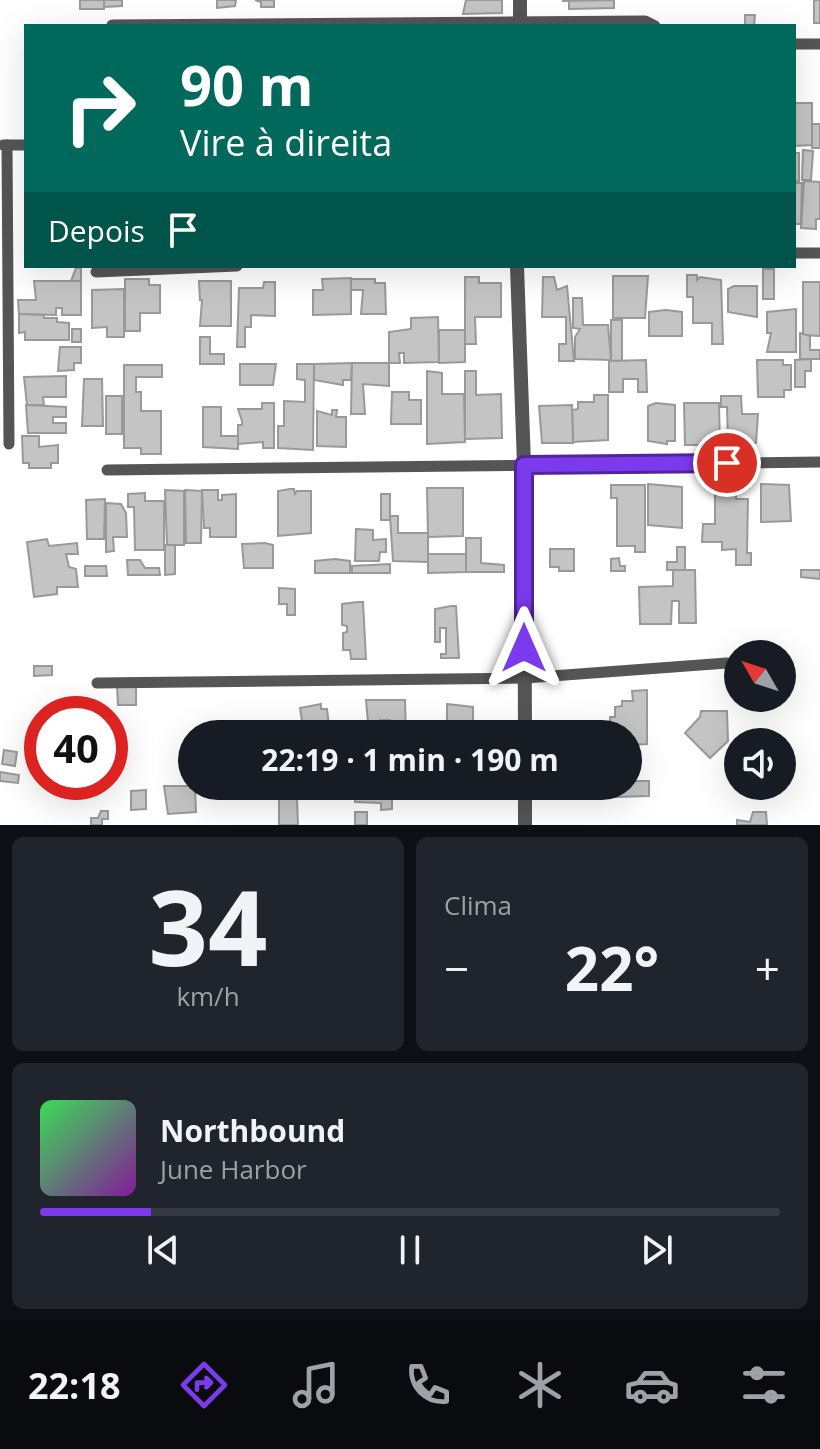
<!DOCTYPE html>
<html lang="pt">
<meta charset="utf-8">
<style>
:root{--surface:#171b24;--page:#20242c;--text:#f1f3f6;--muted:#9ea1a6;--line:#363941;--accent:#7c3aed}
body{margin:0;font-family:"Open Sans",sans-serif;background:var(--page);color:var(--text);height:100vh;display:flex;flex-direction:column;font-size:30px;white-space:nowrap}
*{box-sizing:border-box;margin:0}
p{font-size:26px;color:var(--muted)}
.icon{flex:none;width:44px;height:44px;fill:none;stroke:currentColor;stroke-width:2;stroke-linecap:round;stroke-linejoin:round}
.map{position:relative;height:825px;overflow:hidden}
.side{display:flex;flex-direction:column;gap:12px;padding:12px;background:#0d0f14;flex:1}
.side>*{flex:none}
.banner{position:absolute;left:24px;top:24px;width:772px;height:244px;border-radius:0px;box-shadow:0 8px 32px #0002;background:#00695c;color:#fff;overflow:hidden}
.needle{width:52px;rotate:309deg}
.buttons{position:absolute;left:724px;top:640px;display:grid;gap:16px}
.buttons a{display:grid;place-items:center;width:72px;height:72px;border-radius:50%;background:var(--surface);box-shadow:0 8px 32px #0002;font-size:40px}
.speed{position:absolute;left:24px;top:696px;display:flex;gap:16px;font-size:40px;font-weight:700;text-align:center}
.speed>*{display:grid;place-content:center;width:104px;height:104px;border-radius:50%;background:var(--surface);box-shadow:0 8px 32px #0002;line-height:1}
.speed .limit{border:12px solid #d22;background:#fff;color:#111}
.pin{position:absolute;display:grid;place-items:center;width:68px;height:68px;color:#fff;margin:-34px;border:4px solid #fff;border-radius:50%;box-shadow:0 2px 8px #0007}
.me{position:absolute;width:88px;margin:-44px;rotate:0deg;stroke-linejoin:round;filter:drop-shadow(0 0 6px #0008)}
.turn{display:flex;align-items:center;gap:28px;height:168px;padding:0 24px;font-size:36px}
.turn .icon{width:104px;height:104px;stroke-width:2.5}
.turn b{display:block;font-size:56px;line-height:68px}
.then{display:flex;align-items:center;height:76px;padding:0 24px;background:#0003;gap:16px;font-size:30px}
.big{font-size:60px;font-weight:700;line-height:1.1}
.side .widget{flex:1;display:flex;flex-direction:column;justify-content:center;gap:12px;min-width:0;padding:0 28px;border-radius:12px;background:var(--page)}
.side .dial{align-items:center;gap:0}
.dial b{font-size:104px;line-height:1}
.song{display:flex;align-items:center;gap:24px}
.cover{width:96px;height:96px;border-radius:12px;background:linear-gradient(135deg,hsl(130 70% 55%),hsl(290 70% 35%))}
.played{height:8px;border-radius:4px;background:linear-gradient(90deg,var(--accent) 15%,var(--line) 15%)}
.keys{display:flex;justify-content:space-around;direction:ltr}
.heat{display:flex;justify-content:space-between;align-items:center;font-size:44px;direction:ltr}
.side .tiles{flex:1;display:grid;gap:12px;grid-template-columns:1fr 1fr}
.widget:last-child{grid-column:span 2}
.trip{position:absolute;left:178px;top:720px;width:464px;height:80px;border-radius:40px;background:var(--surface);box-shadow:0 8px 32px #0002;font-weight:700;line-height:80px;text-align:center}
.tabs{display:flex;height:128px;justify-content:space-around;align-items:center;background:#090b0e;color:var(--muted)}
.tabs .icon{width:56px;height:56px}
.tabs .selected{color:var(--accent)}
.tabs b{font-size:36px;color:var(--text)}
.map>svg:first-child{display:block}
.building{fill:#c4c4c4;stroke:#999;stroke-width:2}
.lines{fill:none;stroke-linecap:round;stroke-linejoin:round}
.minor{stroke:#555;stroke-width:11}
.tertiary{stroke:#555;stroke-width:14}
.route-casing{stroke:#51269a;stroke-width:20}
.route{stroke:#7c3aed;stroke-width:14}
</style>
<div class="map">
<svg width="820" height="825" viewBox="0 0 820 825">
<rect width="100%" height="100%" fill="#fff"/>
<g class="building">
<rect x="80" y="0" width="24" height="9"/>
<polygon points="104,0 122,0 122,6 104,7"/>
<polygon points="217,0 236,0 235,6 217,8"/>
<polygon points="255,0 274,0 274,7 261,7 261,2"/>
<polygon points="466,0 502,0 502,13 463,14"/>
<polygon points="614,0 614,8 569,9 569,1 562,1"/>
<rect x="814" y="0" width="6" height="23"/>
<polygon points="745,15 755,15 754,26 745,26"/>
<polygon points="794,103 812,103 812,145 794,146"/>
<rect x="812" y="124" width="8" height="24"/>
<polygon points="803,150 813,151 811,180 802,180"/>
<rect x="794" y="153" width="5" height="28"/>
<polygon points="804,181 820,182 820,219 816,219 816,229 801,228"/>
<polygon points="794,183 802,183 801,224 794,224"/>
<polygon points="76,268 81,268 81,281 71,281"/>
<rect x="763" y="269" width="11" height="30"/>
<polygon points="687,275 697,275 697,280 700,277 721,280 723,344 712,344 712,323 693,323 693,297 687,297"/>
<polygon points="613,276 648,276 645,318 613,318"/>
<polygon points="465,277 479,277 479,283 501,283 501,317 475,317 476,344 465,344"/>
<polygon points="543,277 554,277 557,290 567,286 574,361 559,361 559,344 566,344 566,317 542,317"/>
<polygon points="351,278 351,314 313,315 313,290 323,290 322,279"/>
<polygon points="125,279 149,279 149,285 160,285 160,313 140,313 140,331 125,331"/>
<polygon points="351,279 375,279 375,283 385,283 386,314 361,314 363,290 351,290"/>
<polygon points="34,281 81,281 81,315 62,315 62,308 56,308 56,315 19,314 18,300 36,300"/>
<polygon points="199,281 231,281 231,326 200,326 202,300 200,300"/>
<polygon points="264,282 275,282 275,316 251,315 251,327 245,327 245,347 237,347 239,288 263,288"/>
<polygon points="803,282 820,282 820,336 803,335"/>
<polygon points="734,286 757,286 757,317 728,312 728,289"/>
<polygon points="124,289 124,337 107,337 107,327 92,328 92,290"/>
<polygon points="573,298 582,298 583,325 608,325 611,360 575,359 575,337 580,329 573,328"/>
<polygon points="796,309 796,352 767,352 771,333 767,333 767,312"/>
<polygon points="666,310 682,312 682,336 649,336 649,312"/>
<polygon points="19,314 44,315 44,318 57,318 57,322 69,323 69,340 25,340 25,332 19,333"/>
<polygon points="438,317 439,362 404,363 404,353 399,353 400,363 389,363 389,332 411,329 411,318"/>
<rect x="611" y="320" width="11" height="41"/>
<rect x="72" y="329" width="9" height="13"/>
<polygon points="439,330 465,330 465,362 439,363"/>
<polygon points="800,333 810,336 810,350 820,350 820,359 800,359"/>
<polygon points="200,337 210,337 210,354 224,354 224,364 200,364"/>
<polygon points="60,347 81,347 81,363 74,363 74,370 58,371"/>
<polygon points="811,359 811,371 805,371 805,387 795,387 795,360"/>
<polygon points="646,360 647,392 638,392 638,379 623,379 623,392 609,392 609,361"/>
<polygon points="757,360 783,360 783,365 791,365 791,390 784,390 784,397 758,397"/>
<polygon points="352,363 351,380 343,380 343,385 314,380 314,364"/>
<polygon points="352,363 389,363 389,386 363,384 365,414 351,414"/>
<polygon points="240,364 276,364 273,385 240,385"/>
<polygon points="297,364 314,364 313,450 278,448 278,426 284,426 284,401 305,402 305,380 297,379"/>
<polygon points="124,365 162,365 162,377 136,377 136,392 141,392 141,411 161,411 161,454 141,454 141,448 124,448"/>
<polygon points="427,371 442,373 442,394 464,394 465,442 427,444"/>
<polygon points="465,371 476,371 476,395 501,394 502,438 465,439"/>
<polygon points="66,376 66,397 43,397 44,405 27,405 24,377"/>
<polygon points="84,379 102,379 103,426 82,426"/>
<polygon points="392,392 409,392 409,400 421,400 421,424 391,424"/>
<polygon points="594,395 608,395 608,440 573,442 572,410 578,409 578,402 594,402"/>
<rect x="106" y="396" width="16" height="38"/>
<polygon points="721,396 741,396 742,414 758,414 756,443 728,443 727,407 721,407"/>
<polygon points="262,403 274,403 274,448 263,448 263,442 238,444 238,425 242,425 242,421 238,409 262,409"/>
<polygon points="656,403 675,405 675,441 667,441 667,444 648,441 648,406"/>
<polygon points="684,403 719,403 720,445 685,445"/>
<polygon points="26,405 66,407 66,417 53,417 53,423 66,423 66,433 28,433"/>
<polygon points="572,405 573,443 542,443 539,406"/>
<polygon points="203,407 221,407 221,436 238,436 238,449 203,447"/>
<polygon points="332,410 337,410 336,417 346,417 346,447 317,446 317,411 332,415"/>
<polygon points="22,436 39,436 39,447 58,445 58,463 51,463 51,468 29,468 29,463 23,463"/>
<polygon points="648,484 682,487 682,528 648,525"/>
<polygon points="761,484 789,485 791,521 761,522"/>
<polygon points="611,485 645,485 645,552 635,552 635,546 617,546 617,498 611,498"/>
<polygon points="463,488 463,536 428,537 427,488"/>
<polygon points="290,489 294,489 295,494 297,491 311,491 311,533 278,536 278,491"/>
<polygon points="165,490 184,491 184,545 167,545"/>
<polygon points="185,490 202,491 201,543 186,543"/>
<polygon points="202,490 218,490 218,500 222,500 222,495 236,494 236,537 210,537 210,528 204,528"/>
<polygon points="715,491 736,491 736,499 748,499 747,553 751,553 751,565 736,565 736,549 722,550 722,542 702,542 703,524 715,524"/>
<polygon points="145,493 145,501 164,501 164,550 135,550 134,507 128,507 128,494"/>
<rect x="381" y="494" width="9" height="26"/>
<polygon points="105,499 104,539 87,539 86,500"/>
<polygon points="106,503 121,504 126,513 127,537 113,537 114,551 106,552"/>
<polygon points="390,516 398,516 398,533 428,533 428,562 393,561"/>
<polygon points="356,529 373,530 373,540 386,539 386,552 380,552 379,561 355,561"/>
<polygon points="466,538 481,538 481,563 504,565 504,572 466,572"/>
<polygon points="47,539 49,546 77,543 78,554 66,554 69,567 76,569 78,587 57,587 57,594 34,597 27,542"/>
<polygon points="265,543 273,545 273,568 244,568 242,544"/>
<polygon points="165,545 175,545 175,574 165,575"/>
<polygon points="677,547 685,547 685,570 667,570 667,562 677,562"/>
<polygon points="550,549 574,549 574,571 559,571 559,567 550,567"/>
<polygon points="428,554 466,554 466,572 428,573"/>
<polygon points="619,558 620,566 625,566 625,571 611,571 611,559"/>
<polygon points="335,559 350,561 350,573 315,573 315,561"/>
<polygon points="127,560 140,560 145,568 159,568 160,575 128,575"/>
<polygon points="390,564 390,573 352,573 352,566"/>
<polygon points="85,566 106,566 107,576 85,576"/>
<polygon points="673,570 695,570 696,623 679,623 679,601 672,601 671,624 640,624 639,587 673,586"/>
<polygon points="801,570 820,570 820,579 801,577"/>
<polygon points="279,588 295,589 295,615 287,615 287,604 279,604"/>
<polygon points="358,602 363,602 366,659 351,659 350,650 343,650 343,633 347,632 347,626 342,625 342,604"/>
<polygon points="451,606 456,606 459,658 441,658 441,654 446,654 446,628 440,628 440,642 435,642 435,609"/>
<polygon points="34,666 52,666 52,675 34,676"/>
<polygon points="117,687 136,687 136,705 118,705"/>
<polygon points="647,690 647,744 628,745 628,734 610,734 610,717 615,717 615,707 622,706 622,701 633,701 632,691"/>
<polygon points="366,700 405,700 406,734 390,734 390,720 380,720 380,734 369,734"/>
<polygon points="321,704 321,709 327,709 330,734 304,734 300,708"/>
<polygon points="447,704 473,707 473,730 478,730 478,734 447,733"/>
<polygon points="701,711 727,711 728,741 710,758 685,733 700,717"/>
<polygon points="4,750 17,752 15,766 2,764"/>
<polygon points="0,772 19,775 18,783 0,781"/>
<polygon points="628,781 649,781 649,796 615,797 615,786 628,786"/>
<polygon points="164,786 195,786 196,812 168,814"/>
<polygon points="279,786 316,786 317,798 297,799 298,825 279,825"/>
<polygon points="355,786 392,786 392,809 381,810 381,803 355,802"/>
<polygon points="410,786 430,786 431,797 414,797 414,788"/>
<rect x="576" y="786" width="17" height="7"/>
<polygon points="146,790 146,809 131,810 131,791"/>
<polygon points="101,811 108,811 108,819 102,819 102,825 91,825 91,818 98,818"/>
<rect x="355" y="812" width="12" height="13"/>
<polygon points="753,812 766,812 767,825 737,825 737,820 750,822"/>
</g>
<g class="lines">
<g class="minor">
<polyline points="112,25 645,21 655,26"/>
<polyline points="794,44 820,44"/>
<polyline points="3,145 26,145"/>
<polyline points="7,145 9,444"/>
<polyline points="794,253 820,253"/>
<polyline points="96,272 237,266"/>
<polyline points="107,470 820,462"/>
<polyline points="97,683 525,678 727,663"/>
</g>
<g class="tertiary">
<polyline points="520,0 520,26"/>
<polyline points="517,266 524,465 525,734"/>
<polyline points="525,786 525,825"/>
</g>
</g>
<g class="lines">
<g class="route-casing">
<polyline id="route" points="524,648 524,465 727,463"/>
</g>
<use href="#route" class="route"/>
</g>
</svg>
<div class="buttons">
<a><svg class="needle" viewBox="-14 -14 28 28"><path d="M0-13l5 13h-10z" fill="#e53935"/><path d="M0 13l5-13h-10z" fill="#9ea1a6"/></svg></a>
<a><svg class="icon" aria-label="sound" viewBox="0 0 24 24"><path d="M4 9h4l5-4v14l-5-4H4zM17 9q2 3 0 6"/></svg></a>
</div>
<div class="speed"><div class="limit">40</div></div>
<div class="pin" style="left:727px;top:463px;background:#d93025"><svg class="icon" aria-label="arrive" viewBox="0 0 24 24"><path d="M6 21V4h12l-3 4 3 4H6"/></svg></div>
<svg class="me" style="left:524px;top:648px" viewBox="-20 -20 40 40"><path d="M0-17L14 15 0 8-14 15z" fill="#7c3aed" stroke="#fff" stroke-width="4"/></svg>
<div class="trip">22:19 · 1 min · 190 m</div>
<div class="banner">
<div class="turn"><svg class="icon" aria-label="right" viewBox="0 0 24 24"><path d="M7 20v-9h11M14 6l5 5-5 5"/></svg><div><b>90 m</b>Vire à direita</div></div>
<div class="then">Depois<svg class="icon" aria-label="arrive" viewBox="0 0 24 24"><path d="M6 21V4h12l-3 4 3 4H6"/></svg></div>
</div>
</div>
<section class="side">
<div class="tiles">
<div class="widget dial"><b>34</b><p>km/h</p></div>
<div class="widget"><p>Clima</p>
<div class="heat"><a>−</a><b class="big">22°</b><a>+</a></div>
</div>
<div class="widget">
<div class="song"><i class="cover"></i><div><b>Northbound</b><p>June Harbor</p></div></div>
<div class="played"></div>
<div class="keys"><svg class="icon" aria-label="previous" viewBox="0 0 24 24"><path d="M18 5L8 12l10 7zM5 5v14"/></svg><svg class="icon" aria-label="pause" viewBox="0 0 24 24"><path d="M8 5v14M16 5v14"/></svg><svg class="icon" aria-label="next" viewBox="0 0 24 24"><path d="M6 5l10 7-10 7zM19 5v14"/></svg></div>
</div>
</div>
</section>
<nav class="tabs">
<b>22:18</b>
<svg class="icon selected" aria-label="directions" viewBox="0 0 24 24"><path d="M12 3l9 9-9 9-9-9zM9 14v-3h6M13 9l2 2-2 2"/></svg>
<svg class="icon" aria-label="music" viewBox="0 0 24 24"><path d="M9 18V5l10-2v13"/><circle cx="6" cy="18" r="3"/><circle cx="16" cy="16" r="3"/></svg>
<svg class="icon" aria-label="phone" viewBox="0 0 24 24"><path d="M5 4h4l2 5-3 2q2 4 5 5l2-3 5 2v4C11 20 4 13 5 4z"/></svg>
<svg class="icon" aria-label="climate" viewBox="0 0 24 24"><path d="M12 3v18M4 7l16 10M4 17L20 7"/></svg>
<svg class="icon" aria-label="car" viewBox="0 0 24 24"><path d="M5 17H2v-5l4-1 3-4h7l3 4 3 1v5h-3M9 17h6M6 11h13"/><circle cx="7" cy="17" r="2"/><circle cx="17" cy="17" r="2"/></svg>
<svg class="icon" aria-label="filters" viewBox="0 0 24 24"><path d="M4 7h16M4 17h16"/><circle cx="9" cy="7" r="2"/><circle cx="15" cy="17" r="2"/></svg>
</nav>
